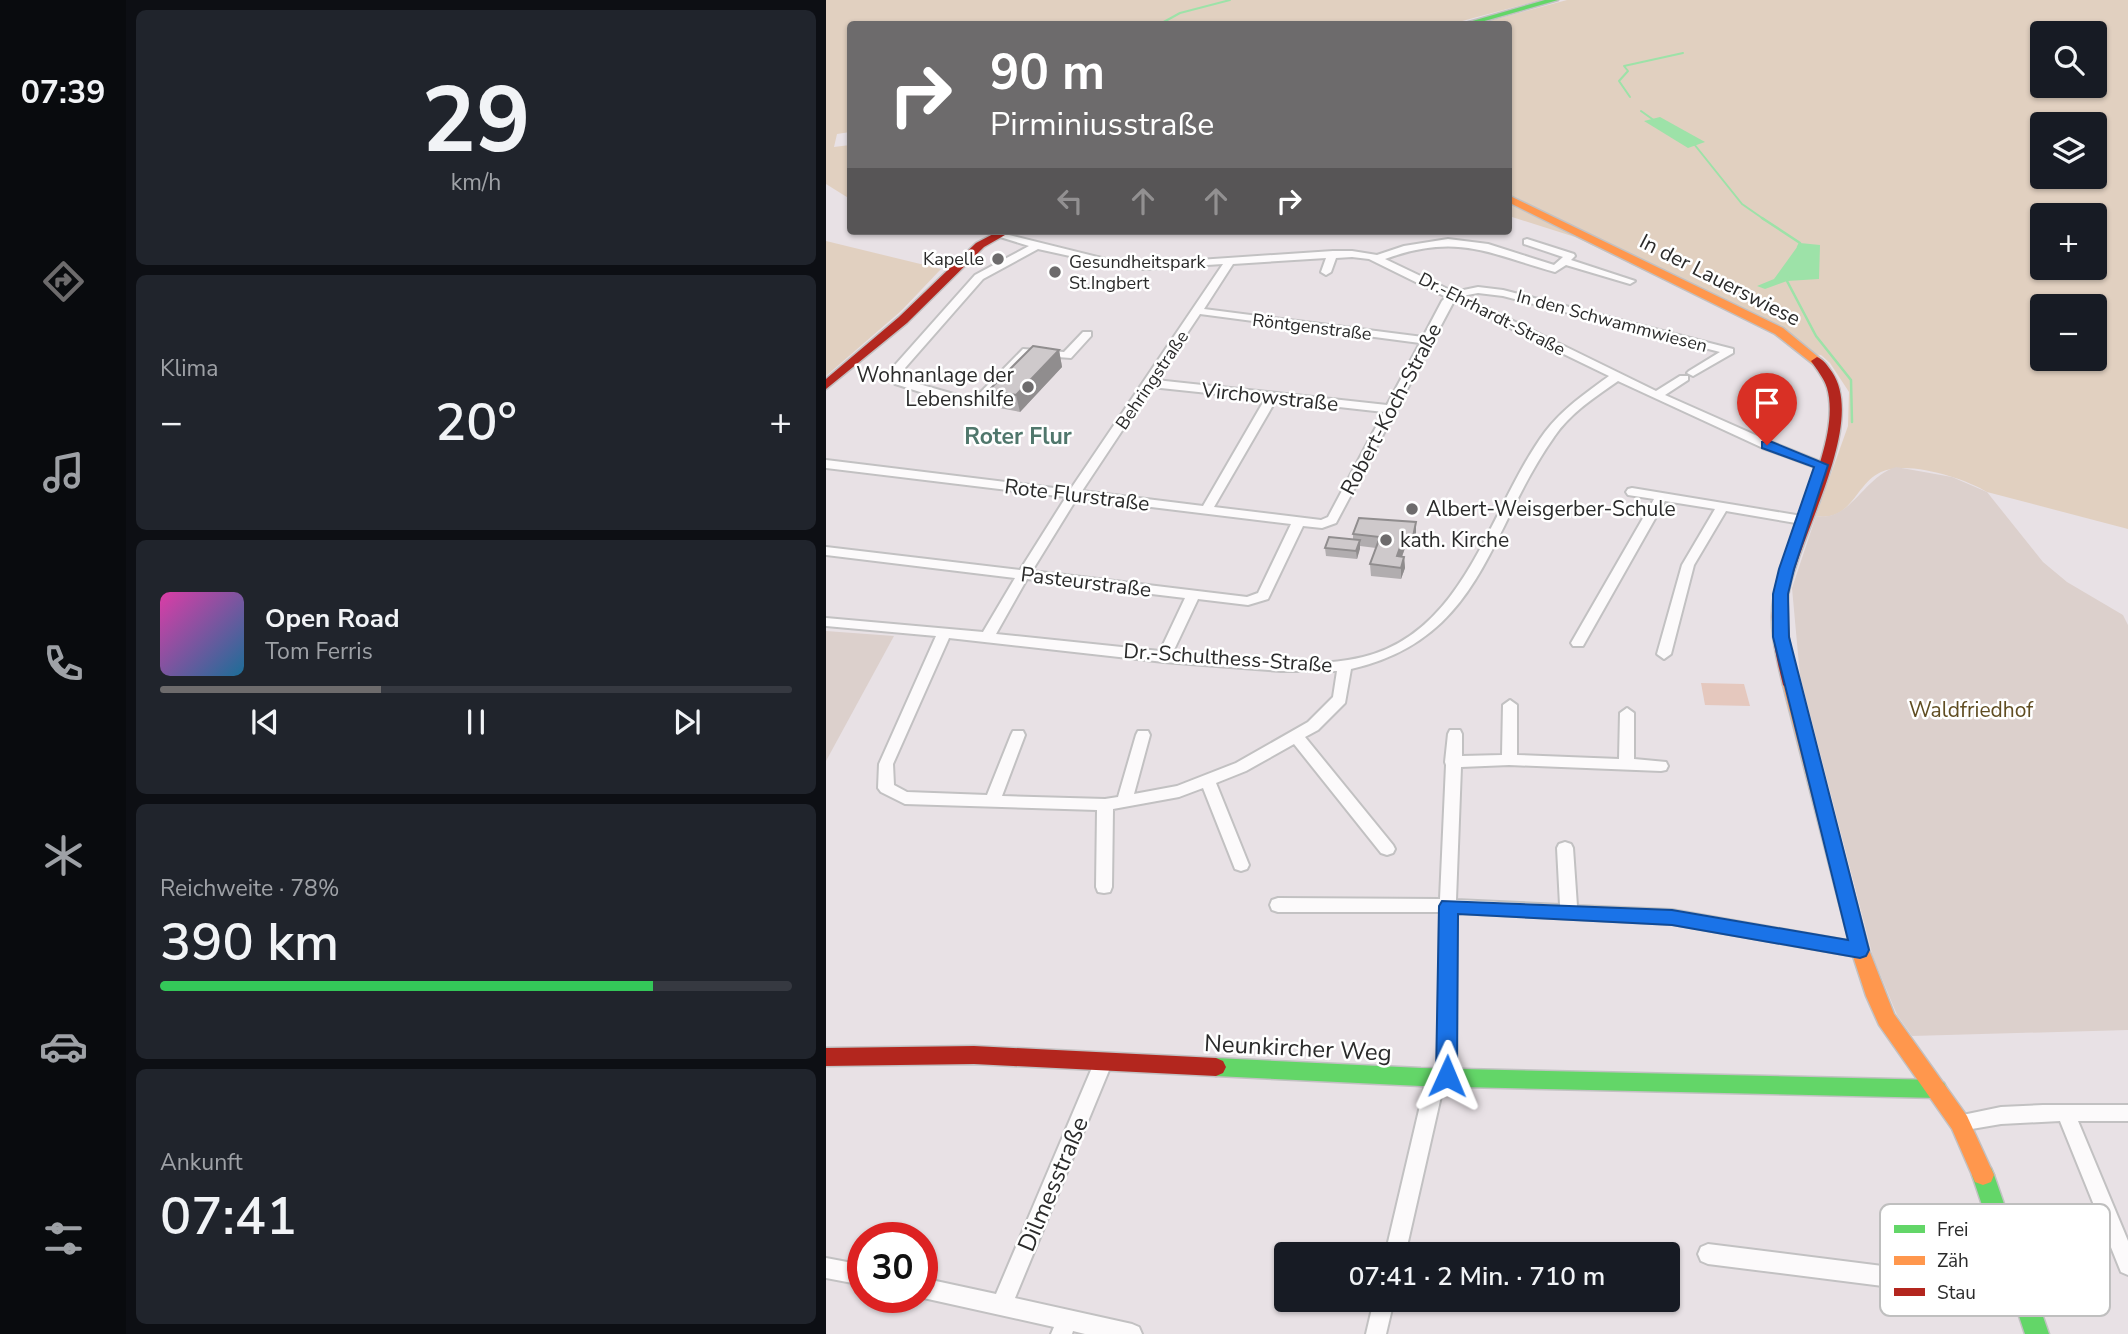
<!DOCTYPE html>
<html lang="de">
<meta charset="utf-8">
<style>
:root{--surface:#171b24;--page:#20242c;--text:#f1f3f6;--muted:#9ea1a6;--line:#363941;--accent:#6d6b6c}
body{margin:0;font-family:"Nunito Sans",sans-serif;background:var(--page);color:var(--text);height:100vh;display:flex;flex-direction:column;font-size:26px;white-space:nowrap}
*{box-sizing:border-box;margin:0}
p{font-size:23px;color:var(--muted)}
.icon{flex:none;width:38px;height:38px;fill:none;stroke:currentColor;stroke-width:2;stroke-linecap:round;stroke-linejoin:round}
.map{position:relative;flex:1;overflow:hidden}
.details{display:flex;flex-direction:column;gap:10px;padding:10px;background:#0d0f14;width:700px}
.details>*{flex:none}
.hud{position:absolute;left:21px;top:21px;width:665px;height:214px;border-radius:7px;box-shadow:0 2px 5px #0004;background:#6d6b6c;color:#fff;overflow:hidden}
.controls{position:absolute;left:1204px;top:21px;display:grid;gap:14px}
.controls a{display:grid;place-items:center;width:77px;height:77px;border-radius:7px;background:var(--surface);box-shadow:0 2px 5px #0004;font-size:35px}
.speed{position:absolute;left:21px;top:1222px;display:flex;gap:14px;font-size:35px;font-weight:700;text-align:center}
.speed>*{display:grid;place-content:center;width:91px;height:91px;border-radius:50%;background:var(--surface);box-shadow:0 2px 5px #0004;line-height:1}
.speed .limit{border:10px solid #d22;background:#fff;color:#111}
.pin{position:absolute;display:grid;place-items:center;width:60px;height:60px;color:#fff;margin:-72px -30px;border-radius:50% 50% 50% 0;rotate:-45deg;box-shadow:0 0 7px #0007}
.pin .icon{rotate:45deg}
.me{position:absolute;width:77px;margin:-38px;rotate:1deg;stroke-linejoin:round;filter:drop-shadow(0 0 5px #0008)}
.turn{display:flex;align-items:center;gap:24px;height:147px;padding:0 28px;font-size:32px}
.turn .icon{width:91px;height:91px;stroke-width:2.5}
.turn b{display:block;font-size:49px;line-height:60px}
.lanes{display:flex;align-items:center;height:66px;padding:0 28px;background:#0003;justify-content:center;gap:35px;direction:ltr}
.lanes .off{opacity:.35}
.big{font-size:52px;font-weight:600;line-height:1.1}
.details .card{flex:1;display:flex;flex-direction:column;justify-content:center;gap:10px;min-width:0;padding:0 24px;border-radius:10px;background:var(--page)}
.details .dial{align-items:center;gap:0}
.dial b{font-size:91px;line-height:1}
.song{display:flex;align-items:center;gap:21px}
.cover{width:84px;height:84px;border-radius:10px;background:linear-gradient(135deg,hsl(320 70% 55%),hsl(200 70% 35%))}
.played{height:7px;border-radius:4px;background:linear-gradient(90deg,var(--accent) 35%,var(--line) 35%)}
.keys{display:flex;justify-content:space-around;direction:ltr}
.heat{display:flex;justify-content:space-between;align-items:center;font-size:38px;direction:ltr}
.charge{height:10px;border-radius:5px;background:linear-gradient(90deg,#34c759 78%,var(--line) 0)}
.trip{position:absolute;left:448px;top:1242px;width:406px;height:70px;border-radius:7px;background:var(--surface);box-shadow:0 2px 5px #0004;font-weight:600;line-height:70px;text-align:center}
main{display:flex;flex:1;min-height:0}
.tab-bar{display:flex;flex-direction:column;width:126px;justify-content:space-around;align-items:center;background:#090b0e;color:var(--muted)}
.tab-bar .icon{width:49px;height:49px}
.tab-bar .active{color:var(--accent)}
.tab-bar b{font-size:32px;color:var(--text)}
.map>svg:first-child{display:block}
.green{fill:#e1d0c0;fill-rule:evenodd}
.cemetery{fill:#dcd0cc}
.pitch{fill:#e5c8be}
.water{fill:#9de2a8}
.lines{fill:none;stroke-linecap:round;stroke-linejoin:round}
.stream-far1{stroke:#9de2a8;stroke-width:2}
.stream{stroke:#9de2a8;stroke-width:2.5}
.street-casing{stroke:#c2c1c2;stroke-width:4}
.fast-casing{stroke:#c2c1c2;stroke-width:3}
.slow-casing{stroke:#c2c1c2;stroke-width:3}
.jam-casing{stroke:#c2c1c2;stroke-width:3}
.street{fill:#fcfafb;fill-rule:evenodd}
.fast{fill:#63d668;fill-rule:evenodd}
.slow{fill:#ff974d;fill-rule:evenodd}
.jam{fill:#b3261e;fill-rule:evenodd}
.wall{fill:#b1adaf}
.shaded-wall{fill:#908d8e}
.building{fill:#cec9cb;stroke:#908d8e;stroke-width:2}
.route{fill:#1a73e8;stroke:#114b97;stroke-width:2}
.poi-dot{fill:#6d6b6c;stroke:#fff;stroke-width:2.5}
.labels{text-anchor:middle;stroke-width:5;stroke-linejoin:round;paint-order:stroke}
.far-poi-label{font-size:18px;fill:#2b2b2b;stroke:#fff;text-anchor:end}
.far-street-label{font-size:18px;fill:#2b2b2b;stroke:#fff}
.street-label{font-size:21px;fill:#2b2b2b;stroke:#fff}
.poi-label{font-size:21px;fill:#2b2b2b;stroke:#fff;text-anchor:start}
.park-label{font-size:21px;fill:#604d22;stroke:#fff}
.neighbourhood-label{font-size:23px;font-weight:bold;fill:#50776c;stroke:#fff}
.near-street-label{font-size:24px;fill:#2b2b2b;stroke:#fff}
.key{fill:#fff;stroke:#bfbfbf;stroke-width:2}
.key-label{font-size:19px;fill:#2b2b2b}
</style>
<main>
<nav class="tab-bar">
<b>07:39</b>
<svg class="icon active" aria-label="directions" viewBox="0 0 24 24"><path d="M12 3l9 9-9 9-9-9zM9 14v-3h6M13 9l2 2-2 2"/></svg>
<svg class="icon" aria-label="music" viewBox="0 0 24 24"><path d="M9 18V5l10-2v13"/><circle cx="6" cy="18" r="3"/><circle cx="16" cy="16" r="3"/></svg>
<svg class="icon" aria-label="phone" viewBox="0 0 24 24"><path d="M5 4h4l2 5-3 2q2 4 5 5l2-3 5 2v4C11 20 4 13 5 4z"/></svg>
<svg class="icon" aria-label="climate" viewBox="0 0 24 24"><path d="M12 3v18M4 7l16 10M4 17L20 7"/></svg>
<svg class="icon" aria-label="car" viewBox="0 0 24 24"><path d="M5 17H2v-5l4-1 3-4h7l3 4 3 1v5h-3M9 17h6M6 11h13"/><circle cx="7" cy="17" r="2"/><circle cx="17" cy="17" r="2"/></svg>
<svg class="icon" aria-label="filters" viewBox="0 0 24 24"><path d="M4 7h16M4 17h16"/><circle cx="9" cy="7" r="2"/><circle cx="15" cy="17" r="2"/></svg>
</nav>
<section class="details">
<div class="card dial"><b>29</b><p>km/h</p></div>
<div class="card"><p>Klima</p>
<div class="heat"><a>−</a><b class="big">20°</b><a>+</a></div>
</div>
<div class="card">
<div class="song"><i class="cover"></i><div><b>Open Road</b><p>Tom Ferris</p></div></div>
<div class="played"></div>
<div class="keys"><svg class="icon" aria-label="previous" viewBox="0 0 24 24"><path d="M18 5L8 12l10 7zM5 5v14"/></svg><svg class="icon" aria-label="pause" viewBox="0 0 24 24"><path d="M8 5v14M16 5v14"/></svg><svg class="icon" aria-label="next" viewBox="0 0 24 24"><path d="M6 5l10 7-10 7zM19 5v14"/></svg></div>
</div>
<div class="card"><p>Reichweite · 78%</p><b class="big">390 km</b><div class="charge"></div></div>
<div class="card"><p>Ankunft</p><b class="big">07:41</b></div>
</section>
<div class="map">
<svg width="1302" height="1334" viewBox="0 0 1302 1334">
<rect width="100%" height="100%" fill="#e8e1e5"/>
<g class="green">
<polygon points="0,0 715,0 625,24 24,24 24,132 11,134 8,147 24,145 24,199 0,184"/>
<path d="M741,0H1302V529L1161,492C1138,478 1081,460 1055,472C1029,484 1026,522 990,516L1022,426L1023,392L1004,363L995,355L976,353L939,329L749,237L683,216L682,24H652ZM1216,33H1269V86H1216ZM1216,124H1269V177H1216ZM1216,215H1269V268H1216ZM1216,306H1269V359H1216Z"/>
<polygon points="0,241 115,269 75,311 0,376"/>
</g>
<g class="cemetery">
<path d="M1070,467L1126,477L1161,492L1217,562L1241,582L1297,615L1302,625V1030L1086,1036L1071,1015L1047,957L974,676L966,588L990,516C1025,522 1036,478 1070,467Z"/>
<polygon points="0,631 68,636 0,761"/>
</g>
<polygon class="pitch" points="875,683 918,684 924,706 879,705"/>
<g class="water">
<polygon points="834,117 879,142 862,148 818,121"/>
<polygon points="974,243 994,245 993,279 961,281 939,289 931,286 948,279"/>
</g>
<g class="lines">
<g class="stream-far1">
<polyline points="334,24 354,13 404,0"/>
<polyline points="804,97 793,81 802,71 798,66 857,53"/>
<polyline points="815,111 829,121"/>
<polyline points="868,144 916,204 939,220"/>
</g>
<g class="stream">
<polyline points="936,218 974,243 972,247"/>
<polyline points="962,277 961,281 990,336 1025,380 1026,422"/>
</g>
<g class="street-casing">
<g id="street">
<path d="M171,232L308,266L303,269L212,249L157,279L79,368V380L138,397L151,396L197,349L238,352L257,332H265V336L245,358L204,355L158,401C129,407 97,392 69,384V365L149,275L203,246L171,236Z"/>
<path d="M622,239L662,244L728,265L737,257L698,244V240L701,239L748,254L749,256L745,260L809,281L804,284L740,265L729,272C661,253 632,233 559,259L628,292L652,287L677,290L907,349V353L867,376L861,373L863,371L894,352L677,296L652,293L636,296L830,391L854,376H862V380L839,395L945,442L1002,465L1000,468H992L937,448L792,381C769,397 744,413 728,437C662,530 657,639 525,669L519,703L492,730L479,737L567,845L569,849L567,853L561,855L555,853L468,744L420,771L390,783L423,865L421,869L415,871L409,869L377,788L353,797L287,809L286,887L284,892L278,893L272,892L270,887L271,810L79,804L55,792L52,788L53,764L110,636L0,626V618L157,632L189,578L0,555V547L194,570L240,497L0,468V460L244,490L397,264L317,269L312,266L313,264L507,251H526L551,255L578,246ZM526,257L543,259L620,297L616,301L597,337L378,309L407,264L500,258L495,272L500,275L505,272L510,258ZM628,301L783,376C760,393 736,409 719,432C660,512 639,643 522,660C466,669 404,657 347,652L372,599L422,605L442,599L477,526L496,528L510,523ZM374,314L594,343L561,405L330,380ZM325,387L439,399L377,506L256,491ZM450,400L558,412L502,517L495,520L388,507ZM251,498L465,524L432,593L421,597L206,571ZM201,579L359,598L334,651L170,634ZM123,638L338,662L455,671H511L507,697L482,722L410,763L351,786L308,794L324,735L322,731H312L310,735L292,797L279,799L176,796L199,735L197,731H187L185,735L161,795L81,792L68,785L67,764Z"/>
<polygon points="806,488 976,516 982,520 976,524 900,511 868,565 845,654 838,659 831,654 856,565 889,509 839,501 757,646 747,646 745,643 828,499 802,495 800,492 802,489"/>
<polygon points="684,700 691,705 691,755 793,759 794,713 801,708 808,713 808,759 840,762 842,766 840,770 835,771 683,765 635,767 630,900 734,905 731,848 733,844 739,842 745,844 747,848 751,906 846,910 1034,943 1040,945 1042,950 1040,955 1034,957 846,924 630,913 630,1076 627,1082 618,1083 579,1255 559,1255 601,1076 604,1070 612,1069 614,912 452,912 446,910 444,905 446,900 452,898 614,899 620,765 619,762 622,734 624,730 634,730 636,734 636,756 676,755 677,705"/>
<polygon points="277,1055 283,1057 286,1063 189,1298 306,1324 313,1327 316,1334 259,1334 247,1331 246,1334 225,1334 228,1327 93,1297 96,1297 96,1278 170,1294 268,1063 271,1057"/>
<polygon points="1217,1105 1302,1105 1302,1121 1252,1121 1302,1241 1302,1275 1295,1272 1234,1121 1175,1124 1134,1131 1127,1129 1125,1123 1127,1117 1175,1107"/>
<polygon points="882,1244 1199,1284 1206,1287 1209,1294 1206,1301 1199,1304 882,1264 875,1261 872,1254 875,1247"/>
<polygon points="0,1258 37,1265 37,1285 0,1278"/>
<polygon points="548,1300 568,1300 560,1334 540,1334"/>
</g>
</g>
<g class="fast-casing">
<g id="fast">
<polygon points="719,0 732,0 648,24 636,24"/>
<polygon points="390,1058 595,1068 1111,1080 1118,1083 1121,1089 1118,1095 1111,1098 595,1086 390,1076 383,1073 380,1067 383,1061"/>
<polygon points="1157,1165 1165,1168 1168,1175 1223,1334 1199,1334 1146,1175 1149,1168"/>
</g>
</g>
<g class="slow-casing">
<g id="slow">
<polygon points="682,195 957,328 997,361 991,365 987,364 949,334 682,202"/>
<polygon points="965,679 973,685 1043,950 1068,1014 1141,1116 1168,1175 1165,1182 1157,1185 1149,1182 1126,1129 1053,1025 1040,996 1025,950 957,685"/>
</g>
</g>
<g class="jam-casing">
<g id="jam">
<polygon points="173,231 186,231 158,247 81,323 0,389 0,379 73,317 150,243"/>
<path d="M991,357C998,360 1001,365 1006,372C1041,424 972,536 962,596C958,626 966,656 973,685L965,691L957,685C950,656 942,625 948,595C958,537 1017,444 1001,388C998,378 991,370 985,361Z"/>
<polygon points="148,1046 390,1058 397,1061 400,1067 397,1073 390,1076 148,1064 0,1066 0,1048"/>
</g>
</g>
<use href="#street" class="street"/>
<use href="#fast" class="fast"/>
<use href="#slow" class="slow"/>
<use href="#jam" class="jam"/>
</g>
<g class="wall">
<polygon points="233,350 236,367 194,412 168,407 163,390"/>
<polygon points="590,522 590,533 587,549 579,548 576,556 578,557 579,568 575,579 545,576 544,564 550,548 534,546 531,559 500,556 499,548 527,539 527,534"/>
</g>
<g class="shaded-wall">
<polygon points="233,350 236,367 194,412 190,395"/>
<polygon points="590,522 590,533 587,549 587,537"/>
<polygon points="578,536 579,548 572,568 571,556"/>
<polygon points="534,540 534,549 531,559 530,551"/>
<polygon points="578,557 579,568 575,579 575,568"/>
</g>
<g class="building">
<polygon points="207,346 233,350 190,395 163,390"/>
<polygon points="533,518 590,522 587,537 578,536 571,556 578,557 575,568 544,564 554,537 527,534"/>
<polygon points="503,537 534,540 530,551 499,548"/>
</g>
<polygon class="route" points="936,442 946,442 1002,465 968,569 962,594 963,637 1043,950 1040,956 1034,958 846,925 632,914 631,1076 628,1082 621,1085 613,1082 610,1076 613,906 616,901 846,910 1022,940 947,637 947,594 953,569 988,467 936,448"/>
<g class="poi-dot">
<circle cx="172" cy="259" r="7"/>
<circle cx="229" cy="272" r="7"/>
<circle cx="202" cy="387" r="7"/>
<circle cx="586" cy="509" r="7"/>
<circle cx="560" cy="540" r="7"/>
</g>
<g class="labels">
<g class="far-poi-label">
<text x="158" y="265">Kapelle</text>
<text x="243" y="268" text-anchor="start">Gesundheitspark<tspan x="243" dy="21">St.Ingbert</tspan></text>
</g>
<g class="far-street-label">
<text transform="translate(666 314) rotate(27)" y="6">Dr.-Ehrhardt-Straße</text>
<text transform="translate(786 321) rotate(15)" y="6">In den Schwammwiesen</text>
<text transform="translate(486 327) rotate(7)" y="6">Röntgenstraße</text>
<text transform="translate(326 380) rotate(-56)" y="6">Behringstraße</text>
</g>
<g class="street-label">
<text transform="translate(894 280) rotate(27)" y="7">In der Lauerswiese</text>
<text transform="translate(444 397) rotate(6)" y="7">Virchowstraße</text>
<text transform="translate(565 409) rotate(-62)" y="7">Robert-Koch-Straße</text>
<text transform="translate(251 495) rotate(7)" y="7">Rote Flurstraße</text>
<text transform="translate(260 582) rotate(7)" y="7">Pasteurstraße</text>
<text transform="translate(402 658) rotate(4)" y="7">Dr.-Schulthess-Straße</text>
</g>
<g class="poi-label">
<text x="188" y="382" text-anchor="end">Wohnanlage der<tspan x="188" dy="24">Lebenshilfe</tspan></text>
<text x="600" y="516">Albert-Weisgerber-Schule</text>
<text x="574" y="547">kath. Kirche</text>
</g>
<g class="park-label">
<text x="1145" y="717">Waldfriedhof</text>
</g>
<g class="neighbourhood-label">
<text x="192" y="444">Roter Flur</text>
</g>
<g class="near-street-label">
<text transform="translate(472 1048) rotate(3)" y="8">Neunkircher Weg</text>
<text transform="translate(227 1184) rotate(-67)" y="8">Dilmesstraße</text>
</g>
</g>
<rect x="1054" y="1204" width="230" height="112" rx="10" class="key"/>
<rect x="1068" y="1225" width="31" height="8" fill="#63d668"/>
<rect x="1068" y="1256" width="31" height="9" fill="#ff974d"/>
<rect x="1068" y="1288" width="31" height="8" fill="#b3261e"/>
<g class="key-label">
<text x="1111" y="1236">Frei</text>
<text x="1111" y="1267">Zäh</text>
<text x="1111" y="1299">Stau</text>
</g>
</svg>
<div class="controls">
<a><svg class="icon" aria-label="search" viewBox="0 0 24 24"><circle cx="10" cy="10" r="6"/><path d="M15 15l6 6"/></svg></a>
<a><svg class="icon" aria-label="layers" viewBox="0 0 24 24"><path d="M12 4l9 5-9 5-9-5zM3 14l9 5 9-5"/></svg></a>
<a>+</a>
<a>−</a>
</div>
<div class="speed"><div class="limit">30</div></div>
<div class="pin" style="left:941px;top:445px;background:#d93025"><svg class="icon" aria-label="arrive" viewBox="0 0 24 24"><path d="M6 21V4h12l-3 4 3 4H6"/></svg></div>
<svg class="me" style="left:621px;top:1076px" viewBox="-20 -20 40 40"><path d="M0-17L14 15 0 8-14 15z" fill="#1a73e8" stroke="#fff" stroke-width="4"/></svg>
<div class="trip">07:41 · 2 Min. · 710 m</div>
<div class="hud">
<div class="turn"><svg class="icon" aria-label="right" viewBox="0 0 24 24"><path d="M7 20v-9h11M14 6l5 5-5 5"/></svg><div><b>90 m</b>Pirminiusstraße</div></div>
<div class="lanes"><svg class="icon off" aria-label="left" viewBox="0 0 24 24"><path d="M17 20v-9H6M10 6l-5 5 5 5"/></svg><svg class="icon off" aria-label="ahead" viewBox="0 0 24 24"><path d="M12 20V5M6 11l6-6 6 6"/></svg><svg class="icon off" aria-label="ahead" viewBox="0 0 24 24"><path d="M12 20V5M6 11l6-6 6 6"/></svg><svg class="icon" aria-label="right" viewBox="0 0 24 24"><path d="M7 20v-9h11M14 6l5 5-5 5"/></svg></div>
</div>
</div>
</main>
